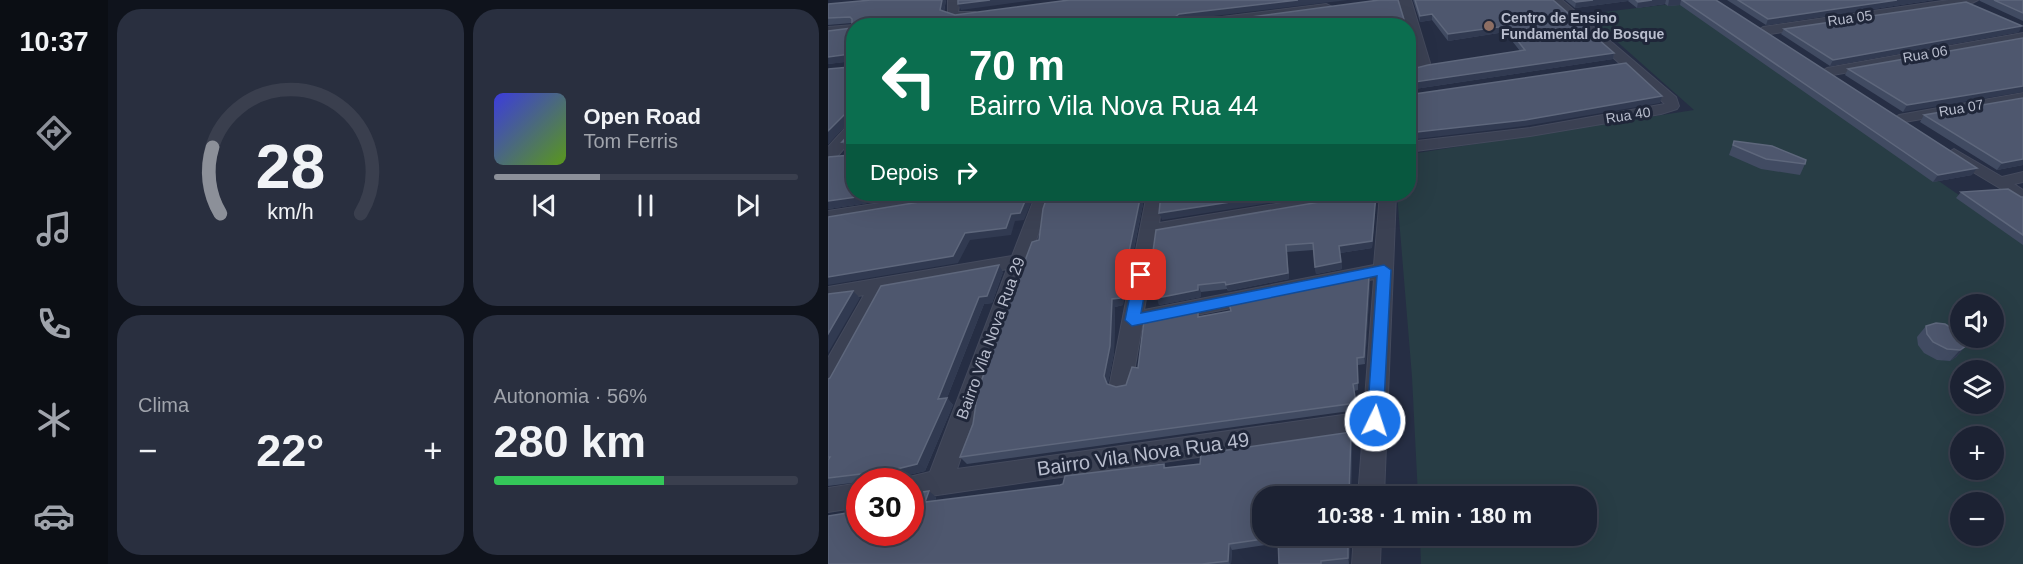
<!DOCTYPE html>
<html lang="pt">
<meta charset="utf-8">
<style>
:root{--surface:#1c2233;--page:#292f3f;--text:#f1f3f6;--muted:#a0a4ac;--line:#3a3f4e;--accent:#8c9099}
body{margin:0;font-family:Helvetica,sans-serif;background:var(--page);color:var(--text);height:100vh;display:flex;flex-direction:column;font-size:22px;white-space:nowrap}
*{box-sizing:border-box;margin:0}
p{font-size:20px;color:var(--muted)}
.icon{flex:none;width:33px;height:33px;fill:none;stroke:currentColor;stroke-width:2;stroke-linecap:round;stroke-linejoin:round}
.map{position:relative;flex:1;overflow:hidden}
.drawer{display:flex;flex-direction:column;gap:9px;padding:9px;background:#0f131c;width:720px}
.drawer>*{flex:none}
.top-card{position:absolute;left:18px;top:18px;width:570px;height:183px;border-radius:24px;box-shadow:0 6px 24px #0002,0 0 0 2px var(--line);background:#0b6e4f;color:#fff;overflow:hidden}
.buttons{position:absolute;left:1122px;top:294px;display:grid;gap:12px}
.buttons a{display:grid;place-items:center;width:54px;height:54px;border-radius:50%;background:var(--surface);box-shadow:0 6px 24px #0002,0 0 0 2px var(--line);font-size:30px}
.speed{position:absolute;left:18px;top:468px;display:flex;gap:12px;font-size:30px;font-weight:700;text-align:center}
.speed>*{display:grid;place-content:center;width:78px;height:78px;border-radius:50%;background:var(--surface);box-shadow:0 6px 24px #0002,0 0 0 2px var(--line);line-height:1}
.speed .limit{border:9px solid #d22;background:#fff;color:#111}
.pin{position:absolute;display:grid;place-items:center;width:51px;height:51px;color:#fff;margin:-26px;border-radius:12px;box-shadow:0 3px 9px #0006}
.me{position:absolute;width:66px;margin:-33px;rotate:4deg;stroke-linejoin:round;filter:drop-shadow(0 0 4px #0008)}
.turn{display:flex;align-items:center;gap:21px;height:126px;padding:0 24px;font-size:27px}
.turn .icon{width:78px;height:78px;stroke-width:2.5}
.turn b{display:block;font-size:42px;line-height:51px}
.then{display:flex;align-items:center;height:57px;padding:0 24px;background:#0003;gap:12px;font-size:22px}
.big{font-size:45px;font-weight:800;line-height:1.1}
.drawer .tile{flex:1;display:flex;flex-direction:column;justify-content:center;gap:9px;min-width:0;padding:0 21px;border-radius:24px;background:var(--page)}
.drawer .dial{align-items:center;gap:0}
.dial svg{height:156px;overflow:visible;fill:none;stroke:var(--line);stroke-width:7;stroke-linecap:round;text-anchor:middle}
.dial text{fill:var(--text);stroke:none}
.song{display:flex;align-items:center;gap:18px}
.cover{width:72px;height:72px;border-radius:9px;background:linear-gradient(135deg,hsl(240 70% 55%),hsl(90 70% 35%))}
.played{height:6px;border-radius:3px;background:linear-gradient(90deg,var(--accent) 35%,var(--line) 35%)}
.keys{display:flex;justify-content:space-around;direction:ltr}
.heat{display:flex;justify-content:space-between;align-items:center;font-size:33px;direction:ltr}
.charge{height:9px;border-radius:4px;background:linear-gradient(90deg,#34c759 56%,var(--line) 0)}
.drawer .tiles{flex:1;display:grid;gap:9px;grid-template-columns:repeat(2,1fr)}
.trip{position:absolute;left:424px;top:486px;width:345px;height:60px;border-radius:24px;background:var(--surface);box-shadow:0 6px 24px #0002,0 0 0 2px var(--line);font-weight:800;line-height:60px;text-align:center}
main{display:flex;flex:1;min-height:0}
.menu{display:flex;flex-direction:column;width:108px;justify-content:space-around;align-items:center;background:#0b0e14;color:var(--muted)}
.menu .icon{width:42px;height:42px}
.menu .current{color:var(--accent)}
.menu b{font-size:27px;color:var(--text)}
.map>svg:first-child{display:block}
.green{fill:#283d45;fill-rule:evenodd}
.lines{fill:none;stroke-linecap:round;stroke-linejoin:round}
.street-casing{stroke:#444a5d;stroke-width:2}
.street{fill:#3b4153;fill-rule:evenodd}
.wall{fill:#414b62}
.shaded-wall{fill:#313a51}
.building{fill:#4e576e;stroke:#5e677c;stroke-width:1.5}
.route{fill:#1a73e8;stroke:#114b97;stroke-width:1.5}
.education-dot{fill:#8d6e63;stroke:#1f2639;stroke-width:2}
.labels{text-anchor:middle;stroke-width:6;stroke-linejoin:round;paint-order:stroke}
.far-poi-label{font-size:14px;font-weight:bold;fill:#b8bdcd;stroke:#1f2639;text-anchor:start}
.far-street-label{font-size:14px;fill:#b8bdcd;stroke:#1f2639}
.street-label{font-size:16px;fill:#b8bdcd;stroke:#1f2639}
.near-street-label{font-size:20px;fill:#b8bdcd;stroke:#1f2639}
</style>
<main>
<nav class="menu">
<b>10:37</b>
<svg class="icon current" aria-label="directions" viewBox="0 0 24 24"><path d="M12 3l9 9-9 9-9-9zM9 14v-3h6M13 9l2 2-2 2"/></svg>
<svg class="icon" aria-label="music" viewBox="0 0 24 24"><path d="M9 18V5l10-2v13"/><circle cx="6" cy="18" r="3"/><circle cx="16" cy="16" r="3"/></svg>
<svg class="icon" aria-label="phone" viewBox="0 0 24 24"><path d="M5 4h4l2 5-3 2q2 4 5 5l2-3 5 2v4C11 20 4 13 5 4z"/></svg>
<svg class="icon" aria-label="climate" viewBox="0 0 24 24"><path d="M12 3v18M4 7l16 10M4 17L20 7"/></svg>
<svg class="icon" aria-label="car" viewBox="0 0 24 24"><path d="M5 17H2v-5l4-1 3-4h7l3 4 3 1v5h-3M9 17h6M6 11h13"/><circle cx="7" cy="17" r="2"/><circle cx="17" cy="17" r="2"/></svg>
</nav>
<section class="drawer">
<div class="tiles">
<div class="tile dial"><svg viewBox="0 0 100 80">
<path d="M14 69A42 42 0 1 1 86 69"/>
<path d="M14 69A42 42 0 0 1 10 35" stroke="#8c9099"/>
<text x="50" y="56" font-size="32" font-weight="700">28</text>
<text x="50" y="72" font-size="11">km/h</text>
</svg></div>
<div class="tile">
<div class="song"><i class="cover"></i><div><b>Open Road</b><p>Tom Ferris</p></div></div>
<div class="played"></div>
<div class="keys"><svg class="icon" aria-label="previous" viewBox="0 0 24 24"><path d="M18 5L8 12l10 7zM5 5v14"/></svg><svg class="icon" aria-label="pause" viewBox="0 0 24 24"><path d="M8 5v14M16 5v14"/></svg><svg class="icon" aria-label="next" viewBox="0 0 24 24"><path d="M6 5l10 7-10 7zM19 5v14"/></svg></div>
</div>
<div class="tile"><p>Clima</p>
<div class="heat"><a>−</a><b class="big">22°</b><a>+</a></div>
</div>
<div class="tile"><p>Autonomia · 56%</p><b class="big">280 km</b><div class="charge"></div></div>
</div>
</section>
<div class="map">
<svg width="1195" height="564" viewBox="0 0 1195 564">
<rect width="100%" height="100%" fill="#262e44"/>
<path class="green" d="M852,3L1195,239V564H593L592,536H759V496H590L584,377L569,194H580L581,171L589,153L866,110L758,14ZM1132,304H1166V338H1132ZM1132,370H1166V404H1132ZM1132,436H1166V470H1132ZM1132,502H1166V536H1132Z"/>
<g class="lines">
<g class="street-casing">
<g id="street">
<polygon points="120,0 132,0 130,12 147,12 153,15 147,18 120,18"/>
<polygon points="571,0 583,0 602,63 598,70 580,75 580,67 589,63"/>
<polygon points="721,0 734,0 848,97 851,106 849,109 833,114 702,136 580,152 580,142 702,128 837,104"/>
<polygon points="1121,0 1150,0 1144,3 935,35 929,31 935,27"/>
<polygon points="498,4 504,7 502,9 384,26 347,26 353,22"/>
<polygon points="26,25 26,33 0,35 0,27"/>
<polygon points="1195,33 1195,41 999,76 992,72 999,68"/>
<polygon points="1195,93 1195,101 1071,123 1064,119 1071,115"/>
<polygon points="26,123 26,137 6,160 0,162 0,147 21,124"/>
<polygon points="1126,149 1174,177 1195,172 1195,182 1186,184 1195,190 1195,202 1120,157 1118,154"/>
<polygon points="111,194 148,194 146,198 140,199 0,223 0,211"/>
<polygon points="208,194 224,194 129,469 536,412 546,279 314,326 304,383 301,390 293,392 285,390 282,383 319,194 335,194 331,223 509,194 546,194 544,198 538,199 329,235 316,310 546,265 552,194 568,194 556,496 530,496 535,433 82,499 82,482 72,482 73,479 102,472 179,269 58,291 8,384 0,387 0,358 36,295 0,301 0,287 184,256"/>
<polygon points="32,483 32,507 0,512 0,488"/>
<polygon points="526,536 553,536 552,564 524,564"/>
</g>
</g>
<use href="#street" class="street"/>
</g>
<g class="wall">
<polygon points="118,0 116,12 127,15 353,20 349,22 578,26 26,26 100,194 0,209 0,157 23,155 23,149 19,149 14,142 23,132 23,122 21,122 0,144 0,69 22,67 24,65 24,61 0,64 0,31 24,28 24,23 0,25 0,4"/>
<polygon points="585,0 725,0 786,53 785,59 580,90 580,70 692,51 677,32 620,41 604,20 592,22"/>
<polygon points="737,0 888,0 1144,175 1105,182 852,5 840,6 837,4 809,8 800,1 747,8"/>
<polygon points="899,0 1106,0 938,25"/>
<polygon points="1151,0 1195,0 1195,21 1152,1"/>
<polygon points="956,29 1191,32 1002,66 953,34"/>
<polygon points="1195,38 1075,112 1017,75 1020,69"/>
<polygon points="1096,115 1195,165 1169,170 1092,122"/>
<polygon points="906,141 977,164 972,175 933,169 901,155"/>
<polygon points="1133,192 1195,197 1195,245 1128,198"/>
<polygon points="220,194 318,194 317,194 304,259 300,260 295,305 287,307 286,353 280,383 280,384 288,387 298,385 310,368 372,317 403,311 541,276 542,283 537,364 530,365 530,390 526,391 529,410 139,464 132,457 211,240"/>
<polygon points="548,194 544,248 512,253 514,269 488,274 485,250 459,252 461,279 400,291 399,289 373,292 373,297 331,305 327,272 326,272 323,266"/>
<polygon points="175,272 164,303 156,304 119,398 125,405 97,471 72,477 70,482 57,481 55,479 0,486 0,379"/>
<polygon points="1098,326 1138,346 1128,357 1122,361 1109,360 1096,353 1090,345 1089,337"/>
<polygon points="524,438 523,496 435,496 522,536 521,564 451,564 451,543 404,550 403,564 0,564 3,515 32,532 108,497 107,501 232,485 336,464 338,468 372,464"/>
</g>
<g class="shaded-wall">
<polygon points="114,0 118,0 115,16 112,10"/>
<polygon points="162,0 207,0 133,10 130,4"/>
<polygon points="470,0 520,0 353,20 345,26 343,20 351,14"/>
<polygon points="765,0 801,0 800,1 747,8 748,2"/>
<polygon points="824,0 838,0 837,4 809,8 810,2"/>
<polygon points="841,0 853,0 852,5 840,6"/>
<polygon points="1069,0 1106,0 938,25 940,19"/>
<polygon points="604,14 604,20 592,22 592,16"/>
<polygon points="678,26 677,32 620,41 620,34"/>
<polygon points="1194,26 1191,32 1002,66 1005,60"/>
<polygon points="786,53 785,59 580,90 580,83"/>
<polygon points="22,54 26,61 0,64 0,57"/>
<polygon points="586,55 586,62 580,65 580,59"/>
<polygon points="1195,86 1195,92 1075,112 1079,105"/>
<polygon points="834,96 832,103 697,126 580,140 580,133"/>
<polygon points="16,115 21,122 0,144 0,131"/>
<polygon points="1195,159 1195,165 1169,170 1174,163"/>
<polygon points="1149,168 1144,175 1105,182 1110,175"/>
<polygon points="50,194 100,194 0,209 0,201"/>
<polygon points="200,194 207,194 196,220 187,221 183,235 142,240 130,263 0,285 0,277 137,233 183,214"/>
<polygon points="313,194 317,194 304,259 300,260 295,305 287,307 286,353 280,383 283,391 276,376 284,299"/>
<polygon points="453,194 498,194 334,220 331,213"/>
<polygon points="548,194 544,248 512,253 514,269 488,274 487,267 511,246"/>
<polygon points="458,245 461,279 400,291 398,285"/>
<polygon points="171,265 175,272 164,303 156,304 119,398 125,405 97,471 72,477 70,482 62,475 110,399 151,297"/>
<polygon points="327,265 330,272 326,272 323,266"/>
<polygon points="541,276 542,283 537,364 536,357"/>
<polygon points="370,285 373,292 373,297 331,305 329,298"/>
<polygon points="25,291 32,298 0,353 0,334"/>
<polygon points="1138,346 1128,357 1122,361 1132,350"/>
<polygon points="523,432 524,438 523,496 521,496"/>
<polygon points="101,491 108,497 104,508 97,502"/>
<polygon points="520,536 522,536 521,564 520,558"/>
<polygon points="401,544 404,550 403,564 402,564 400,561"/>
</g>
<g class="building">
<polygon points="43,0 114,0 112,10 127,15 241,0 470,0 351,14 343,20 345,22 385,22 551,0 570,0 578,26 26,26 26,194 50,194 0,201 0,157 23,155 22,141 14,142 23,132 24,116 16,115 0,131 0,69 22,67 24,65 24,57 22,54 0,57 0,31 24,28 24,19 22,17 0,18 0,4"/>
<polygon points="130,0 162,0 130,4"/>
<polygon points="587,0 725,0 786,53 580,83 580,70 600,65 697,50 678,26 620,34 604,14 592,16"/>
<polygon points="745,0 765,0 748,2"/>
<polygon points="808,0 824,0 810,2"/>
<polygon points="854,0 888,0 1149,168 1110,175"/>
<polygon points="910,0 1069,0 940,19"/>
<polygon points="1166,0 1195,0 1195,13"/>
<polygon points="1138,2 1194,26 1005,60 956,29"/>
<polygon points="580,36 586,55 580,59"/>
<polygon points="1195,38 1195,86 1079,105 1020,69"/>
<polygon points="798,63 834,96 697,120 580,133 580,95"/>
<polygon points="1195,98 1195,159 1174,163 1096,115"/>
<polygon points="906,141 944,146 978,160 977,164 938,159 905,145"/>
<polygon points="1180,189 1193,197 1195,197 1195,235 1133,192"/>
<polygon points="140,194 200,194 192,213 183,214 178,228 137,233 125,256 0,277 0,217"/>
<polygon points="220,194 313,194 301,252 297,253 292,298 284,299 282,346 276,376 279,384 288,387 298,385 304,367 310,368 316,321 370,309 370,317 403,311 401,303 541,276 536,357 529,358 530,383 525,384 528,403 132,457 145,424 150,390 198,258 204,242 211,240 215,209"/>
<polygon points="333,194 453,194 331,213"/>
<polygon points="538,194 548,194 544,241 511,246 513,262 487,267 485,243 458,245 460,273 398,285 397,282 370,285 370,290 329,298 327,265 323,266 328,230"/>
<polygon points="171,265 159,296 151,297 110,399 119,398 89,464 65,470 62,475 65,478 59,478 62,473 49,475 50,472 0,478 0,460 2,457 0,457 0,379 2,378 53,286"/>
<polygon points="25,291 0,334 0,294"/>
<polygon points="1108,323 1117,324 1132,333 1132,338 1135,338 1138,346 1132,350 1119,349 1105,342 1099,334 1098,326"/>
<polygon points="523,432 521,496 435,496 435,536 520,536 520,558 493,561 493,564 451,564 450,537 401,544 400,561 374,564 0,564 0,516 32,511 32,532 82,532 82,494 101,491 97,502 232,485 235,484 237,476 336,464 336,468 372,464 373,454"/>
</g>
<polygon class="route" points="556,265 563,270 555,421 553,426 547,428 541,426 539,421 549,276 304,326 297,320 306,275 313,271 320,275 313,313"/>
<circle class="education-dot" cx="661" cy="26" r="6"/>
<g class="labels">
<g class="far-poi-label">
<text x="673" y="23">Centro de Ensino<tspan x="673" dy="16">Fundamental do Bosque</tspan></text>
</g>
<g class="far-street-label">
<text transform="translate(1022 18) rotate(-8)" y="5">Rua 05</text>
<text transform="translate(1097 54) rotate(-10)" y="5">Rua 06</text>
<text transform="translate(1133 108) rotate(-10)" y="5">Rua 07</text>
<text transform="translate(800 115) rotate(-9)" y="5">Rua 40</text>
</g>
<g class="street-label">
<text transform="translate(162 338) rotate(-70)" y="6">Bairro Vila Nova Rua 29</text>
</g>
<g class="near-street-label">
<text transform="translate(315 454) rotate(-8)" y="7">Bairro Vila Nova Rua 49</text>
</g>
</g>
</svg>
<div class="buttons">
<a><svg class="icon" aria-label="sound" viewBox="0 0 24 24"><path d="M4 9h4l5-4v14l-5-4H4zM17 9q2 3 0 6"/></svg></a>
<a><svg class="icon" aria-label="layers" viewBox="0 0 24 24"><path d="M12 4l9 5-9 5-9-5zM3 14l9 5 9-5"/></svg></a>
<a>+</a>
<a>−</a>
</div>
<div class="speed"><div class="limit">30</div></div>
<div class="pin" style="left:313px;top:275px;background:#d93025"><svg class="icon" aria-label="arrive" viewBox="0 0 24 24"><path d="M6 21V4h12l-3 4 3 4H6"/></svg></div>
<svg class="me" style="left:547px;top:421px" viewBox="-20 -20 40 40"><circle r="17" fill="#1a73e8" stroke="#fff" stroke-width="3"/><path d="M0-11L8 9 0 5-8 9z" fill="#fff"/></svg>
<div class="trip">10:38 · 1 min · 180 m</div>
<div class="top-card">
<div class="turn"><svg class="icon" aria-label="left" viewBox="0 0 24 24"><path d="M17 20v-9H6M10 6l-5 5 5 5"/></svg><div><b>70 m</b>Bairro Vila Nova Rua 44</div></div>
<div class="then">Depois<svg class="icon" aria-label="right" viewBox="0 0 24 24"><path d="M7 20v-9h11M14 6l5 5-5 5"/></svg></div>
</div>
</div>
</main>
